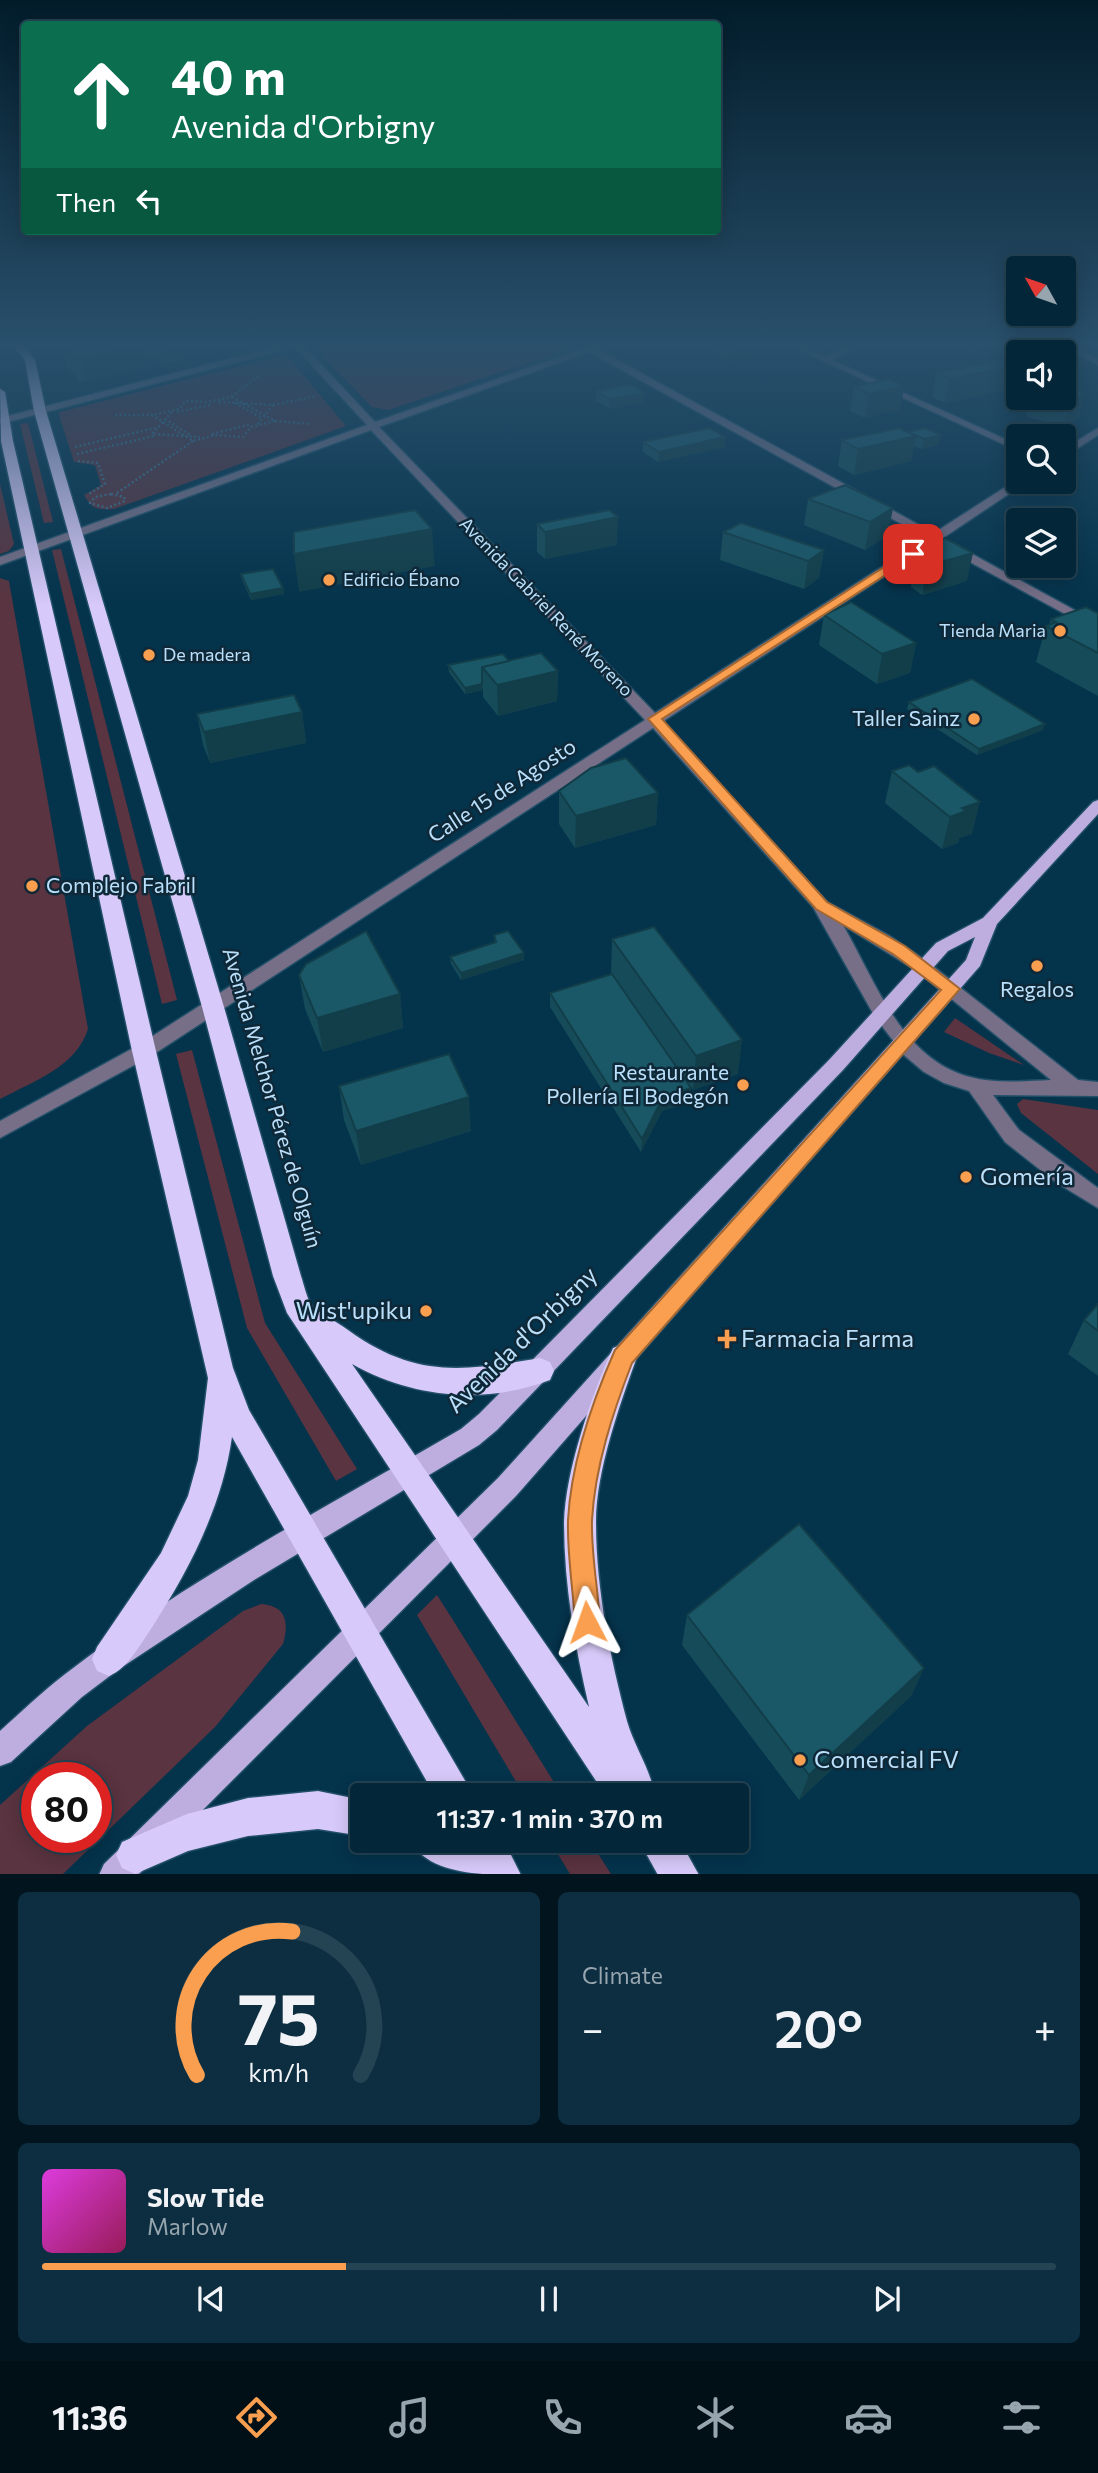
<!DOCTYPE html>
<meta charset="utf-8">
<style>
:root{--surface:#032639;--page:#0d2e41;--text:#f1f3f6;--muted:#97a5ae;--line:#244353;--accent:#fa9f4f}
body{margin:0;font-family:Commissioner,sans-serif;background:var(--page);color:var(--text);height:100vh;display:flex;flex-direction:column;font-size:26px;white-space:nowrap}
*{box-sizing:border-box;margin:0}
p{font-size:23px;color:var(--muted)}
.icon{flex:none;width:38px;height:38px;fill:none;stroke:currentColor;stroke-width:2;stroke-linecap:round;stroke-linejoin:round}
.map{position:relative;height:1874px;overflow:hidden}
.details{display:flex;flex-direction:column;gap:18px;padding:18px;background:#02151f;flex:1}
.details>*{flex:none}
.hud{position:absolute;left:21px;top:21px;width:700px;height:214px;border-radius:7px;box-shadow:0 4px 18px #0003,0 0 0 2px var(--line);background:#0b6e4f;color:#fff;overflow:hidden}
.needle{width:46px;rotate:310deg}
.fabs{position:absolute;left:1006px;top:256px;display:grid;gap:14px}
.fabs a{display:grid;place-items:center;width:70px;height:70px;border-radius:7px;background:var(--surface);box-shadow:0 4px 18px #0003,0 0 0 2px var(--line);font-size:35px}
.speed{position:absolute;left:21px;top:1762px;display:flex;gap:14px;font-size:35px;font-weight:700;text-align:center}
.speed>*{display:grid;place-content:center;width:91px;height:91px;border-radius:50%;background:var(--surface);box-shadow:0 4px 18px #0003,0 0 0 2px var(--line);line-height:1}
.speed .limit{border:10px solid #d22;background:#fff;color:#111}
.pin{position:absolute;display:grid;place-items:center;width:60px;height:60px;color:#fff;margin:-30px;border-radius:14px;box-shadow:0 4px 10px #0006}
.me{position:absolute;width:77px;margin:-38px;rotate:356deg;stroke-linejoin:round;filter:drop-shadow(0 0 5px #0008)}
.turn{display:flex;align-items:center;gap:24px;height:147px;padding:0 35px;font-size:32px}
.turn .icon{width:91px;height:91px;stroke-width:2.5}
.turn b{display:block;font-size:49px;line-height:60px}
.then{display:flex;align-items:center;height:66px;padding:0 35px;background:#0003;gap:14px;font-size:26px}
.big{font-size:52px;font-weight:600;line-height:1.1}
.details .widget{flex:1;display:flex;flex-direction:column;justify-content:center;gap:10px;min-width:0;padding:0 24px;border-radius:10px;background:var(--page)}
.details .dial{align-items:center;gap:0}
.dial svg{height:182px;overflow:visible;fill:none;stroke:var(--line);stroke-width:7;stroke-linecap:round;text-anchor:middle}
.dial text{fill:var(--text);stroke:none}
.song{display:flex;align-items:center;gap:21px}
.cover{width:84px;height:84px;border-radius:10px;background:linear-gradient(135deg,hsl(300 70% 55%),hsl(330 70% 35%))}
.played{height:7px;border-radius:4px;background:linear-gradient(90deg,var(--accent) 30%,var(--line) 30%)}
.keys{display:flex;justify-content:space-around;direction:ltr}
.heat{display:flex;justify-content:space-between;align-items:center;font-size:38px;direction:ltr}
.details .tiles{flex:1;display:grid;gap:18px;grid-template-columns:1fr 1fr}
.widget:last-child{grid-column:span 2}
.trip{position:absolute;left:350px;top:1783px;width:399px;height:70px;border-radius:7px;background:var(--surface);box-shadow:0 4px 18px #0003,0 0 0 2px var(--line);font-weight:600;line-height:70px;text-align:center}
.tabs{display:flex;height:112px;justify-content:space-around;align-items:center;background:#010f17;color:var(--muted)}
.tabs .icon{width:49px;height:49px}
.tabs .on{color:var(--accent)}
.tabs b{font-size:32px;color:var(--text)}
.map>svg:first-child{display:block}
.green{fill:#5a3440;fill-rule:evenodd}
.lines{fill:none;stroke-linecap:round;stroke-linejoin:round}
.minor-casing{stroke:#214f68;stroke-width:3}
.major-casing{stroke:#214f68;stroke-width:3}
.highway-casing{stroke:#214f68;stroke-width:3}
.path{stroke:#436f89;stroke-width:2.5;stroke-dasharray:2 2.5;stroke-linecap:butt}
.minor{fill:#766f87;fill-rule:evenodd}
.major{fill:#bdaedf;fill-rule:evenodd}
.highway{fill:#d7c9f9;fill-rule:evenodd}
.wall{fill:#164c59}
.shaded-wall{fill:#123e49}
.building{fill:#1a5868;stroke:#123e49;stroke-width:2}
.route{fill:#fa9f4f;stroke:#a26733;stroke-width:2}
.poi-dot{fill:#fa9f4f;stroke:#0f2838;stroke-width:2.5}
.labels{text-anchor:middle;stroke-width:5;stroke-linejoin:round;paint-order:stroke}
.far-poi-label{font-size:18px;fill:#bae0fb;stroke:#0f2838;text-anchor:start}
.far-street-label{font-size:18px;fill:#bae0fb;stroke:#0f2838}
.poi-label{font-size:21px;fill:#bae0fb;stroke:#0f2838;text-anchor:end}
.street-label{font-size:21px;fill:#bae0fb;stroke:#0f2838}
.near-poi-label{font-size:24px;fill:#bae0fb;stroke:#0f2838;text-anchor:start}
.near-street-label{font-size:24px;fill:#bae0fb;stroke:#0f2838}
</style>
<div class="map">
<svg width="1098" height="1875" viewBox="0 0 1098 1875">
<rect width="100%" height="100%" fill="#04334c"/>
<g class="green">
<polygon points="316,343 587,343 388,410 372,407 315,348"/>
<path d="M276,357L290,359L346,426L114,509C99,510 92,510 84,495L101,485L95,465L74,462L59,415L60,412Z"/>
<polygon points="28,423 53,522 44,523 20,424"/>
<polygon points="0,484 14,544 9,551 0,554"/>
<polygon points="61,549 177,1000 162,1004 52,550"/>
<path d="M0,578L9,581L10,587L88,1029C76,1067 34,1081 0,1099Z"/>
<polygon points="955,1018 1024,1065 989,1053 944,1032"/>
<polygon points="192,1050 265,1323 357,1469 336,1481 247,1328 176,1054"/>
<polygon points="1023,1099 1098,1110 1098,1174 1021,1113 1017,1104"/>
<polygon points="437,1595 451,1617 562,1795 524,1795 417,1615"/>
<path d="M261,1604C287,1606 289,1623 283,1644L215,1727L63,1874H0V1805L87,1726L243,1611ZM96,1778V1838H37V1778Z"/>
<polygon points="550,1841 590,1841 611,1874 570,1874"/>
</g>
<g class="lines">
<g class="minor-casing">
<g id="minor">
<path d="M291,343H305L303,345L375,422L599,343H611L597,349L934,533L1018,479L1028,481L943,538L1098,623V632L935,543L662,722L827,902L888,935L929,963L1078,1080L1098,1082V1096L993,1095L1019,1130L1098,1188V1208L1057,1183L1005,1142L969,1091L944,1083L924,1072L905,1056L875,1017L813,907L653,728L151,1056L0,1138V1121L137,1046L645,720L371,430L0,565V557L367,425L295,347L0,424V418ZM589,352L927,538L655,713L379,427ZM843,925L917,971L1051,1080C1025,1081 996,1084 970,1077C901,1059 875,980 843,925Z"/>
<polygon points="784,343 795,343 825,357 856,343 867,343 832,360 1018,445 1018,451"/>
<polygon points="1059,343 1069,343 1098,359 1098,365"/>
<polygon points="1098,428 1098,435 1064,457 1064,449"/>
</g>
</g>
<g class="major-casing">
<path id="major" d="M1098,800V814L997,924L980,966L516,1496L138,1875H99L104,1864L498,1478L966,960L975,937L948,951L843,1070L497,1430L479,1445L254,1580L119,1669L82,1697L11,1762L0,1766V1731C21,1712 42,1692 64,1675C186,1580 328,1506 461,1429L479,1414L829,1060L936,943L983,918L1093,802Z"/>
</g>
<g class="highway-casing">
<g id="highway">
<path d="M11,343H21L35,360L46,411L224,1007L301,1276C304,1285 307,1299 312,1306C315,1310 342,1325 348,1330C416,1379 463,1371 540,1358L550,1362L554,1371L550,1380C484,1405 413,1398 352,1364L589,1707C575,1646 564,1585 564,1522C565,1472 592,1393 613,1348L623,1344L633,1348L637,1357C620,1404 596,1471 596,1522C596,1589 610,1656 627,1721C634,1746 651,1770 655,1796H606L287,1313L273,1276L202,1007L34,411L25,360Z"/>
<path d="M0,389L5,392L13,441L156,1051L233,1368L249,1410L474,1796H435L232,1437C222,1507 189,1570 151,1629C139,1646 128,1668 109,1676L97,1671L92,1659L97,1647L161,1553L188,1496L198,1460L208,1378L132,1051L1,441Z"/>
<polygon points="318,1791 362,1800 362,1836 318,1829 248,1836 188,1851 135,1874 122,1868 116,1855 122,1842 187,1814 248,1798"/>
<path d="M411,1841H504L521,1875C484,1875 428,1875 411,1841Z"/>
<polygon points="639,1841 680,1841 699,1875 658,1875"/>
</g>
</g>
<g class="path">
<polygon points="232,397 275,421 251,427 243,437 215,435 193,441 152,415 179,409 186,401 207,402"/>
<polyline points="232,397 258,376"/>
<polyline points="219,402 273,405 257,425"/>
<polyline points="235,403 262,418"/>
<polyline points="273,405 316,396"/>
<polyline points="172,412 152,434 200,437"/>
<polyline points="177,412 210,405"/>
<polyline points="115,415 152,415"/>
<polyline points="165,419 192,436"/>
<polyline points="275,421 310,424"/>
<polyline points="212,434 251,424"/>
<polyline points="75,447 155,428"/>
<polyline points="77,454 154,436"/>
<polyline points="78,461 98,463 105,484 89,494"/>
<polyline points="117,493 193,441"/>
<polygon points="111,494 124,497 125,501 107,508 90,503 95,497"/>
</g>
<use href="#minor" class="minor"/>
<use href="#major" class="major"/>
<use href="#highway" class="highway"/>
</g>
<g class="wall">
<polygon points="139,343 190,343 192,352 175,354 189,364 171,369 148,357 139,346"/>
<polygon points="718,343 775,343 774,352 729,361 717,355"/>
<polygon points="913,343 1054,343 1053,348 972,357 970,348 954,344 943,350"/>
<polygon points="70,352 142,367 86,382 79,382 75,374 66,366 63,353"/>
<polygon points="936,373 1008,389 945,403 932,397"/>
<polygon points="904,386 900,410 865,418 850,411 854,387"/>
<polygon points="1064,388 1079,417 1064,427 1027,417 1024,403 1025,397 1064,397"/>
<polygon points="596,391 645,393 644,402 610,409 596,401"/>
<polygon points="899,428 939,445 922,449 914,446 911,461 854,475 838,466 842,440"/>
<polygon points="725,437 725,447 658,462 643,452 643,442"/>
<polygon points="845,485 888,535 865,550 804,525 808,499"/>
<polygon points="537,524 617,545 545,559 537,552"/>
<polygon points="723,532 824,550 819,578 804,589 720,560"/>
<polygon points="916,559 967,581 922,595 911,587"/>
<polygon points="241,574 283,588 284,594 251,600 242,580"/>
<polygon points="1098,613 1098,696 1036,662 1046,626 1049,625 1051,619"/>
<polygon points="824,615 916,643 910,673 877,684 819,645"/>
<polygon points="509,661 558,671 557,701 498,716 483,697 483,690 465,694 449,672 448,665"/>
<polygon points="909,702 1043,730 977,755 907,709"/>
<polygon points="302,712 306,743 210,763 203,745 197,714"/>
<polygon points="892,771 918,772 972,834 959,838 958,843 942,849 885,803"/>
<polygon points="559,791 658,793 656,825 575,848 559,824"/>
<polygon points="494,935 524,960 461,980 451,964 450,957 494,942"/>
<polygon points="612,939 738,1074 693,1090 647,1025 689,1102 662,1111 641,1152 550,1007 550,993 612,975 611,973"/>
<polygon points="299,975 400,994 403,1028 323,1052 305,1009"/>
<polygon points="339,1086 471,1131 361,1165 344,1120"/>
<polygon points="1098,1304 1098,1376 1068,1354 1084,1320"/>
<polygon points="687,1615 924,1668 911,1696 799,1800 682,1645"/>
</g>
<g class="shaded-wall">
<polygon points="55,343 99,343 56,348"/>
<polygon points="152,343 190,343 192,352 155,356 147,352 146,344"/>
<polygon points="731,343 775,343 774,352 729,361"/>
<polygon points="944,343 955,343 954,344 943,350"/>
<polygon points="1016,343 1054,343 1053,348 972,357 974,348"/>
<polygon points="138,345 142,367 86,382 81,359"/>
<polygon points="188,360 189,364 171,369 170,364"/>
<polygon points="1014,366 1008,389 945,403 950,379"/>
<polygon points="904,386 900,410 865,418 869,394"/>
<polygon points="645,393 644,402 610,409 610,399"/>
<polygon points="1086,393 1079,417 1064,427 1070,402"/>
<polygon points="941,435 939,445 922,449 924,439"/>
<polygon points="916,436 911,461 854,475 858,449"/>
<polygon points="725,437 725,447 658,462 659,452"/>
<polygon points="893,508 888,535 865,550 870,522"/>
<polygon points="618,517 617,545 545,559 545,532"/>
<polygon points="432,529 435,566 299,592 294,554"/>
<polygon points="824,550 819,578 804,589 808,561"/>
<polygon points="973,553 967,581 922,595 927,566"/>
<polygon points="283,588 284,594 251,600 250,594"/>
<polygon points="916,643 910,673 877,684 882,654"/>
<polygon points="558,671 557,701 498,716 497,685"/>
<polygon points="482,684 483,690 465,694 465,688"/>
<polygon points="302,712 306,743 210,763 204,732"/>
<polygon points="1045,724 1043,730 977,755 979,749"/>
<polygon points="658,793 656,825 575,848 576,816"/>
<polygon points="980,802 972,834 959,838 958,843 942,849 950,817 962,808"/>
<polygon points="524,953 524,960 461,980 461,973"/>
<polygon points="400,994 403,1028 323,1052 317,1018"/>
<polygon points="742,1040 738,1074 693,1090 696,1056"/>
<polygon points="691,1088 689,1102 662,1111 641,1152 642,1139 663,1097"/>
<polygon points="469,1097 471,1131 361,1165 356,1131"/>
<polygon points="924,1668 911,1696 799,1800 809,1775"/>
</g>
<g class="building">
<polygon points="119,343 134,343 138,345 81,359 74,359 70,351"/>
<polygon points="973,343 1016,343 974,348"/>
<polygon points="163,349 188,360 170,364 147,352"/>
<polygon points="70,352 72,360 63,353"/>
<polygon points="999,360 1014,366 950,379 936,373"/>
<polygon points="889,379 904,386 869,394 854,387"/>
<polygon points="631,385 645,393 610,399 596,391"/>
<polygon points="1064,388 1086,393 1070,402 1050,397 1064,397"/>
<polygon points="709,428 725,437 659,452 643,442"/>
<polygon points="899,428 916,436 858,449 842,440"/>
<polygon points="925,428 941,435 924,439 908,432"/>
<polygon points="845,485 893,508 870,522 808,499"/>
<polygon points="415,510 432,529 294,554 294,532"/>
<polygon points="609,510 618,517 545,532 537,524"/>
<polygon points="741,523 824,550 808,561 723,532"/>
<polygon points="945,538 973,553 927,566 916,559"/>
<polygon points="273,569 283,588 250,594 241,574"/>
<polygon points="851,602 916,643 882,654 824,615"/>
<polygon points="1086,607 1098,613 1098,653 1046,626 1056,622 1051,619"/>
<polygon points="541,653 558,671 497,685 482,667"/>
<polygon points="503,654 509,661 482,667 482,684 465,688 448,665"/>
<polygon points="972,679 1045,724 979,749 909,702"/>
<polygon points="294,695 302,712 204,732 197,714"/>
<polygon points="626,758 658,793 576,816 559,791 591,768"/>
<polygon points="909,765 918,772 934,766 980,802 962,808 966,811 950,817 892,771"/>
<polygon points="654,927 742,1040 696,1056 612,939"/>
<polygon points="366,931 400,994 317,1018 299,975 306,964"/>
<polygon points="508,931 524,953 461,973 450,957 496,942 494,935"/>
<polygon points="612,974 691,1088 663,1097 642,1139 550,993"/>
<polygon points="449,1054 469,1097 356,1131 339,1086"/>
<polygon points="1098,1304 1098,1331 1084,1320"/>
<polygon points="799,1524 924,1668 809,1775 687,1615"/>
</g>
<linearGradient id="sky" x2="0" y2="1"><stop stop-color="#021c2a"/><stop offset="0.57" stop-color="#29506c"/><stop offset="1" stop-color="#29506c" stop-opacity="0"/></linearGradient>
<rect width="1098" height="605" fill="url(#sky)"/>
<path class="route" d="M909,551L918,554L662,719L827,902L905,946L960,989L632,1363C613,1412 595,1466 592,1520C591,1553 598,1589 600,1622L596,1631L587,1635L578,1631L575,1622C573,1589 567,1554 568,1520C571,1463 592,1402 615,1350L941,990L893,954L816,909L648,719Z"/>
<g class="poi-dot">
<circle cx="329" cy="580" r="7"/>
<circle cx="1060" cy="631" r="7"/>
<circle cx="149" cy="655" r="7"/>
<circle cx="974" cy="719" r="7"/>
<circle cx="32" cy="886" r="7"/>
<circle cx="1037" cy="966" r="7"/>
<circle cx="743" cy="1085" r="7"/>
<circle cx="966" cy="1177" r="7"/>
<circle cx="426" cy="1311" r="7"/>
<path d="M723.5 1328.5h7v7h7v7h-7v7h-7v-7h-7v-7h7z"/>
<circle cx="800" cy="1760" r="7"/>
</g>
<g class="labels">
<g class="far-poi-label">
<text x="343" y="586">Edificio Ébano</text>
<text x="1046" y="637" text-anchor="end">Tienda Maria</text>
<text x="163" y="661">De madera</text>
</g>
<g class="far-street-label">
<text transform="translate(546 607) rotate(46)" y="6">Avenida Gabriel René Moreno</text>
</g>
<g class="poi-label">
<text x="960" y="726">Taller Sainz</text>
<text x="46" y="893" text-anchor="start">Complejo Fabril</text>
<text x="1037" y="997" text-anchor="middle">Regalos</text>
<text x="729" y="1080">Restaurante<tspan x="729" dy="24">Pollería El Bodegón</tspan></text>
</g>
<g class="street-label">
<text transform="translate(502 791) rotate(-33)" y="7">Calle 15 de Agosto</text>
<text transform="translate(272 1098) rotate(74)" y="7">Avenida Melchor Pérez de Olguín</text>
</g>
<g class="near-poi-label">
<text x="980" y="1185">Gomería</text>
<text x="412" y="1319" text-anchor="end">Wist'upiku</text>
<text x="741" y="1347">Farmacia Farma</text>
<text x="814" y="1768">Comercial FV</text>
</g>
<g class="near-street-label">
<text transform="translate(522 1340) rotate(-44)" y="8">Avenida d'Orbigny</text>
</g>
</g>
</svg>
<div class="fabs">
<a><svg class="needle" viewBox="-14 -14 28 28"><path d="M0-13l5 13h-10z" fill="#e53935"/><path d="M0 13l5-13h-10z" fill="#97a5ae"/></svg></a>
<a><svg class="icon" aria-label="sound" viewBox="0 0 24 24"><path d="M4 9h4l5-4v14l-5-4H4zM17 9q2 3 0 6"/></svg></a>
<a><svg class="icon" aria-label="search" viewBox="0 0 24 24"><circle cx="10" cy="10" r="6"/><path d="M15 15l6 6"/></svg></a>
<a><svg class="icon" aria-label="layers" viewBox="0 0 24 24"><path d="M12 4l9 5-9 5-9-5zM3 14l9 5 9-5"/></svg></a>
</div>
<div class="speed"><div class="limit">80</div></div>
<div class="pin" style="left:913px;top:554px;background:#d93025"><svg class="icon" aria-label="arrive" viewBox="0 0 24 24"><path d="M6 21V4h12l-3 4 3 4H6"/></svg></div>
<svg class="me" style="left:587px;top:1622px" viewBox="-20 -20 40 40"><path d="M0-17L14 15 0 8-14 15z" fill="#fa9f4f" stroke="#fff" stroke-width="4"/></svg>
<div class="trip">11:37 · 1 min · 370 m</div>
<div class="hud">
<div class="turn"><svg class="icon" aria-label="ahead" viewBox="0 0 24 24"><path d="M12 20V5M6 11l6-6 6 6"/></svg><div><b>40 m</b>Avenida d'Orbigny</div></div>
<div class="then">Then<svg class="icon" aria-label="left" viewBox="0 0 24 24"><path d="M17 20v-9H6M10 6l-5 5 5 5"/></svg></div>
</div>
</div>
<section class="details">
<div class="tiles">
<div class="widget dial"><svg viewBox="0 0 100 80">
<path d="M14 69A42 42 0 1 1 86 69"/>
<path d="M14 69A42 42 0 0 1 56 6" stroke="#fa9f4f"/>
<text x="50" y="56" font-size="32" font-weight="700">75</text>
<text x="50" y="72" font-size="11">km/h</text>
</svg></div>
<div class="widget"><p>Climate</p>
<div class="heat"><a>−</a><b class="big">20°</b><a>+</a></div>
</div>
<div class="widget">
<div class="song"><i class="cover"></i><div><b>Slow Tide</b><p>Marlow</p></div></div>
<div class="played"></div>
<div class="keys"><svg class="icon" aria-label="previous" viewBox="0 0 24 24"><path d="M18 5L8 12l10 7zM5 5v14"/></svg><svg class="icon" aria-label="pause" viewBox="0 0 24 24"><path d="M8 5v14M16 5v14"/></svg><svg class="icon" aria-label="next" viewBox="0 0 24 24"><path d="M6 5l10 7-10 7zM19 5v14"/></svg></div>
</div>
</div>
</section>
<nav class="tabs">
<b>11:36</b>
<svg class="icon on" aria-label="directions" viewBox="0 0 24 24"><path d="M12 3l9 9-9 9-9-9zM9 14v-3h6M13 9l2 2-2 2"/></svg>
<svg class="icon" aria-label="music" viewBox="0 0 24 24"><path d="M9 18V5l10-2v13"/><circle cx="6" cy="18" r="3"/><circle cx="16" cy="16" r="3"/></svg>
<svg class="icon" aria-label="phone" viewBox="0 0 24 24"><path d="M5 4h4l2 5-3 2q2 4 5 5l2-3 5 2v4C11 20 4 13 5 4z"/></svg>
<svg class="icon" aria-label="climate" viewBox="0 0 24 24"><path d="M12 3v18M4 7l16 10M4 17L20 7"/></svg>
<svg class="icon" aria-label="car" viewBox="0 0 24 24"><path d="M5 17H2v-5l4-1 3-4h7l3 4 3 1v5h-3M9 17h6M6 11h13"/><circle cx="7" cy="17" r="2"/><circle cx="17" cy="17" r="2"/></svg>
<svg class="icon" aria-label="filters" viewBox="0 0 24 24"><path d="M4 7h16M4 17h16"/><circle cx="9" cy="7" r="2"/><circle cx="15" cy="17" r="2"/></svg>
</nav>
